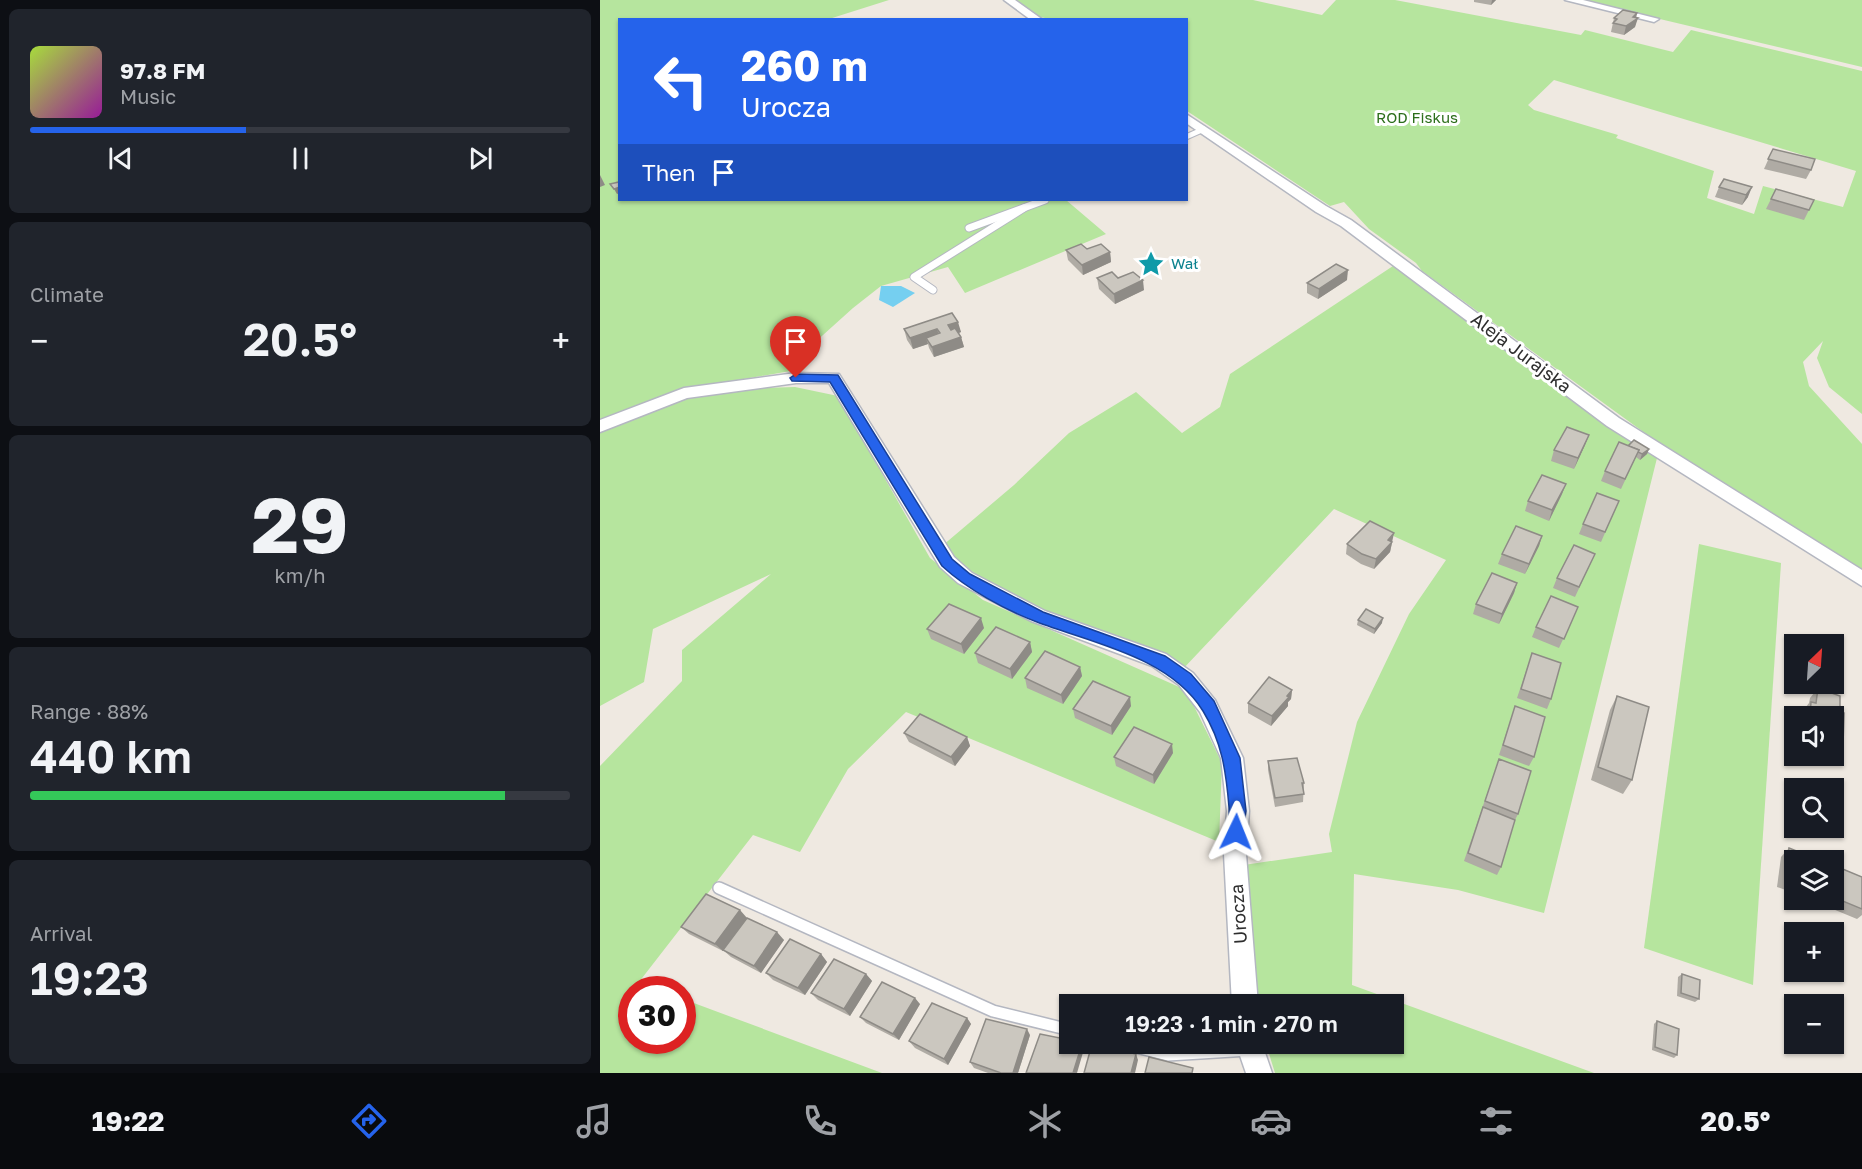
<!DOCTYPE html>
<meta charset="utf-8">
<style>
:root{--surface:#171b24;--page:#20242c;--text:#f1f3f6;--muted:#9ea1a6;--line:#363941;--accent:#2563eb}
body{margin:0;font-family:"Golos Text",sans-serif;background:var(--page);color:var(--text);height:100vh;display:flex;flex-direction:column;font-size:22px;white-space:nowrap}
*{box-sizing:border-box;margin:0}
p{font-size:20px;color:var(--muted)}
.icon{flex:none;width:33px;height:33px;fill:none;stroke:currentColor;stroke-width:2;stroke-linecap:round;stroke-linejoin:round}
.map{position:relative;flex:1;overflow:hidden}
.drawer{display:flex;flex-direction:column;gap:9px;padding:9px;background:#0d0f14;width:600px}
.drawer>*{flex:none}
.hud{position:absolute;left:18px;top:18px;width:570px;height:183px;border-radius:0px;box-shadow:0 2px 4px #0004;background:#2563eb;color:#fff;overflow:hidden}
.needle{width:39px;rotate:25deg}
.controls{position:absolute;left:1184px;top:634px;display:grid;gap:12px}
.controls a{display:grid;place-items:center;width:60px;height:60px;border-radius:0px;background:var(--surface);box-shadow:0 2px 4px #0004;font-size:30px}
.speed{position:absolute;left:18px;top:976px;display:flex;gap:12px;font-size:30px;font-weight:700;text-align:center}
.speed>*{display:grid;place-content:center;width:78px;height:78px;border-radius:50%;background:var(--surface);box-shadow:0 2px 4px #0004;line-height:1}
.speed .limit{border:9px solid #d22;background:#fff;color:#111}
.pin{position:absolute;display:grid;place-items:center;width:51px;height:51px;color:#fff;margin:-62px -26px;border-radius:50% 50% 50% 0;rotate:-45deg;box-shadow:0 0 6px #0007}
.pin .icon{rotate:45deg}
.me{position:absolute;width:66px;margin:-33px;rotate:2deg;stroke-linejoin:round;filter:drop-shadow(0 0 4px #0008)}
.turn{display:flex;align-items:center;gap:21px;height:126px;padding:0 24px;font-size:27px}
.turn .icon{width:78px;height:78px;stroke-width:2.5}
.turn b{display:block;font-size:42px;line-height:51px}
.then{display:flex;align-items:center;height:57px;padding:0 24px;background:#0003;gap:12px;font-size:22px}
.big{font-size:45px;font-weight:600;line-height:1.1}
.drawer .widget{flex:1;display:flex;flex-direction:column;justify-content:center;gap:9px;min-width:0;padding:0 21px;border-radius:9px;background:var(--page)}
.drawer .dial{align-items:center;gap:0}
.dial b{font-size:78px;line-height:1}
.song{display:flex;align-items:center;gap:18px}
.cover{width:72px;height:72px;border-radius:9px;background:linear-gradient(135deg,hsl(80 70% 55%),hsl(300 70% 35%))}
.played{height:6px;border-radius:3px;background:linear-gradient(90deg,var(--accent) 40%,var(--line) 40%)}
.keys{display:flex;justify-content:space-around;direction:ltr}
.heat{display:flex;justify-content:space-between;align-items:center;font-size:33px;direction:ltr}
.charge{height:9px;border-radius:4px;background:linear-gradient(90deg,#34c759 88%,var(--line) 0)}
.trip{position:absolute;left:459px;top:994px;width:345px;height:60px;border-radius:0px;background:var(--surface);box-shadow:0 2px 4px #0004;font-weight:600;line-height:60px;text-align:center}
.menu{display:flex;height:96px;justify-content:space-around;align-items:center;background:#090b0e;color:var(--muted)}
.menu .icon{width:42px;height:42px}
.menu .active{color:var(--accent)}
.menu b{font-size:27px;color:var(--text)}
main{display:flex;flex:1;min-height:0}
.map>svg:first-child{display:block}
.green{fill:#b6e59e;fill-rule:evenodd}
.water{fill:#75cff0}
.lines{fill:none;stroke-linecap:round;stroke-linejoin:round}
.service-far2-casing{stroke:#b4b7c1;stroke-width:7}
.service-far1-casing{stroke:#b4b7c1;stroke-width:9}
.service-casing{stroke:#b4b7c1;stroke-width:14}
.minor-casing{stroke:#b4b7c1;stroke-width:3}
.service-far2{stroke:#fff;stroke-width:5}
.service-far1{stroke:#fff;stroke-width:7}
.service{stroke:#fff;stroke-width:11}
.minor{fill:#fff;fill-rule:evenodd}
.wall{fill:#afaba4}
.shaded-wall{fill:#8e8b86}
.building{fill:#cbc7bf;stroke:#8e8b86;stroke-width:1.5}
.route{fill:#2563eb;stroke:#184099;stroke-width:1.5}
.labels{text-anchor:middle;stroke-width:6;stroke-linejoin:round;paint-order:stroke}
.far-park-label{font-size:15px;fill:#2c6e1b;stroke:#fff}
.far-culture-label{font-size:15px;fill:#0d838f;stroke:#fff;text-anchor:start}
.street-label{font-size:18px;fill:#2e2e2e;stroke:#fff}
</style>
<main>
<section class="drawer">
<div class="widget">
<div class="song"><i class="cover"></i><div><b>97.8 FM</b><p>Music</p></div></div>
<div class="played"></div>
<div class="keys"><svg class="icon" aria-label="previous" viewBox="0 0 24 24"><path d="M18 5L8 12l10 7zM5 5v14"/></svg><svg class="icon" aria-label="pause" viewBox="0 0 24 24"><path d="M8 5v14M16 5v14"/></svg><svg class="icon" aria-label="next" viewBox="0 0 24 24"><path d="M6 5l10 7-10 7zM19 5v14"/></svg></div>
</div>
<div class="widget"><p>Climate</p>
<div class="heat"><a>−</a><b class="big">20.5°</b><a>+</a></div>
</div>
<div class="widget dial"><b>29</b><p>km/h</p></div>
<div class="widget"><p>Range · 88%</p><b class="big">440 km</b><div class="charge"></div></div>
<div class="widget"><p>Arrival</p><b class="big">19:23</b></div>
</section>
<div class="map">
<svg width="1262" height="1073" viewBox="0 0 1262 1073">
<rect width="100%" height="100%" fill="#efe9e1"/>
<g class="green">
<polygon points="0,0 289,0 229,19 20,20 20,200 466,200 506,234 365,293 348,267 281,286 253,308 203,353 202,369 80,390 0,420"/>
<path d="M416,0H653L722,15L736,0H795L981,35L985,30L1073,52L1091,30L1262,71V414L1229,387L1217,358L1223,341L1203,362L1209,386L1262,444V573L1082,460L822,271L816,263L769,229L744,202L730,206L587,111L586,20L450,19L440,17ZM954,80L1256,171L1243,207L1163,186L1154,214L1107,198L1114,171L1016,138L1018,135L934,110L928,105Z"/>
<polygon points="981,0 1262,0 1262,67 1005,6"/>
<polygon points="796,264 841,298 851,309 990,413 1058,454 944,913 858,890 754,874 752,985 994,1073 675,1073 666,1044 794,1044 794,1005 657,1005 644,865 732,852 729,834 757,722 809,614 846,560 734,509 582,670 562,657 447,611 381,579 342,546 414,485 469,433 536,392 582,433 620,407 630,374"/>
<polygon points="195,387 238,396 330,558 383,600 586,690 622,763 619,842 306,712 248,769 200,852 153,835 39,982 58,990 32,990 32,1041 82,1041 83,999 282,1073 0,1073 0,766 82,681 82,650 171,574 53,629 44,682 0,706 0,429 89,395 159,388"/>
<polygon points="1099,544 1181,563 1153,985 1044,948"/>
</g>
<polygon class="water" points="281,286 301,286 315,293 293,307 279,300"/>
<g class="lines">
<g class="service-far2-casing">
<polyline id="service-far2" points="586,137 604,129"/>
</g>
<g class="service-far1-casing">
<g id="service-far1">
<polyline points="369,228 445,200"/>
<polyline points="333,290 314,277 424,208"/>
</g>
</g>
<g class="service-casing">
<g id="service">
<polyline points="119,888 393,1011 470,1030"/>
<polyline points="524,1044 568,1055 649,1050"/>
</g>
</g>
<g class="minor-casing">
<g id="minor">
<polygon points="404,0 415,0 443,20 431,20"/>
<polygon points="965,0 983,0 1059,19 1054,22"/>
<polygon points="586,114 726,206 751,220 1019,418 1262,570 1262,586 1007,426 741,226 716,212 586,123"/>
<polygon points="196,373 239,374 354,557 372,573 445,611 566,654 593,673 615,700 643,758 649,811 646,854 658,1005 632,1005 624,854 627,811 621,758 600,712 579,685 552,666 431,621 358,583 340,567 229,383 196,383 87,398 0,432 0,420 84,388"/>
<polygon points="636,1044 662,1044 672,1073 646,1073"/>
</g>
</g>
<use href="#service-far2" class="service-far2"/>
<use href="#service-far1" class="service-far1"/>
<use href="#service" class="service"/>
<use href="#minor" class="minor"/>
</g>
<g class="wall">
<polygon points="874,0 896,0 891,5 874,2"/>
<polygon points="1037,13 1035,27 1024,35 1011,32 1014,18"/>
<polygon points="1173,149 1211,170 1206,179 1164,169"/>
<polygon points="1124,179 1148,197 1142,205 1115,197 1119,187"/>
<polygon points="1171,199 1214,200 1204,220 1166,209"/>
<polygon points="487,249 510,252 511,262 483,275 468,260 466,250"/>
<polygon points="497,278 518,278 544,290 515,304 499,289"/>
<polygon points="747,280 718,299 707,293 707,283"/>
<polygon points="352,313 361,332 359,333 361,337 364,347 334,357 329,348 328,344 313,349 307,340 304,329"/>
<polygon points="989,435 985,445 974,469 951,461 954,450"/>
<polygon points="1028,446 1049,449 1047,454 1040,460 1036,457 1021,489 1001,481 1005,471"/>
<polygon points="966,484 962,494 949,521 925,511 928,501"/>
<polygon points="1019,501 1001,542 979,534 983,524"/>
<polygon points="942,536 939,546 925,574 898,564 902,554"/>
<polygon points="792,543 790,552 774,569 761,564 746,554 747,544"/>
<polygon points="995,554 975,597 953,588 957,578"/>
<polygon points="917,583 914,593 899,624 873,614 876,604"/>
<polygon points="978,607 959,648 932,637 936,627"/>
<polygon points="758,620 782,623 774,634 757,625"/>
<polygon points="384,628 364,654 331,639 327,629"/>
<polygon points="430,642 432,652 412,679 378,663 375,653"/>
<polygon points="932,653 951,699 947,709 917,698"/>
<polygon points="480,667 482,676 463,704 427,688 425,678"/>
<polygon points="1218,688 1240,711 1243,745 1235,754 1233,753 1233,717 1203,717 1203,711 1209,703 1210,698"/>
<polygon points="692,690 691,699 688,702 688,706 671,726 648,713 648,703"/>
<polygon points="1017,696 1032,780 1023,794 991,780 1010,710"/>
<polygon points="531,706 512,735 475,718 473,709"/>
<polygon points="915,706 934,757 929,766 899,755"/>
<polygon points="304,733 367,737 370,746 355,766 309,742"/>
<polygon points="573,753 554,784 516,766 514,757"/>
<polygon points="899,759 918,814 915,820 901,867 897,875 864,861"/>
<polygon points="668,761 704,783 703,802 675,807 668,770"/>
<polygon points="1189,848 1194,861 1194,893 1177,887 1181,857"/>
<polygon points="1233,865 1262,877 1262,915 1257,919 1211,900 1233,900"/>
<polygon points="147,918 184,940 161,973 131,957 123,950 123,951 89,934 81,927"/>
<polygon points="221,954 227,962 205,995 173,980 166,973"/>
<polygon points="266,974 272,981 250,1016 218,1000 211,993"/>
<polygon points="1082,974 1099,999 1095,1002 1077,996 1078,977"/>
<polygon points="320,1004 299,1040 266,1023 260,1017"/>
<polygon points="367,1018 371,1024 348,1065 315,1048 309,1041"/>
<polygon points="1057,1021 1077,1055 1074,1058 1052,1050 1054,1024"/>
<polygon points="430,1035 418,1073 388,1073 374,1068 370,1062"/>
</g>
<g class="shaded-wall">
<polygon points="892,0 896,0 891,5"/>
<polygon points="1037,13 1035,20 1038,18 1035,27 1024,35 1026,26"/>
<polygon points="0,175 5,185 0,187"/>
<polygon points="20,187 20,193 17,194 14,189"/>
<polygon points="1152,187 1148,197 1142,205 1146,195"/>
<polygon points="510,252 511,262 483,275 482,265"/>
<polygon points="748,270 747,280 718,299 719,289"/>
<polygon points="543,280 544,290 515,304 514,294"/>
<polygon points="358,322 361,332 351,336 348,325"/>
<polygon points="337,329 340,339 326,338 328,344 313,349 310,338"/>
<polygon points="361,337 364,347 334,357 332,347"/>
<polygon points="989,435 985,445 974,469 978,458"/>
<polygon points="1049,449 1047,454 1040,460 1042,454"/>
<polygon points="966,484 962,494 949,521 952,510"/>
<polygon points="794,533 790,552 774,569 776,559 788,540"/>
<polygon points="942,536 939,546 925,574 929,564"/>
<polygon points="917,583 914,593 899,624 902,614"/>
<polygon points="381,618 384,628 364,654 361,644"/>
<polygon points="783,618 782,623 774,634 775,629"/>
<polygon points="430,642 432,652 412,679 410,669"/>
<polygon points="480,667 482,676 463,704 461,695"/>
<polygon points="692,690 691,699 688,702 688,706 671,726 672,716"/>
<polygon points="530,697 531,706 512,735 511,726"/>
<polygon points="367,737 370,746 355,766 351,757"/>
<polygon points="572,744 573,753 554,784 553,775"/>
<polygon points="140,910 147,918 123,951 115,944"/>
<polygon points="177,932 184,940 161,973 154,966"/>
<polygon points="221,954 227,962 205,995 198,988"/>
<polygon points="266,974 272,981 250,1016 244,1009"/>
<polygon points="315,998 320,1004 299,1040 293,1034"/>
<polygon points="367,1018 371,1024 348,1065 344,1059"/>
<polygon points="427,1029 430,1035 418,1073 413,1073"/>
<polygon points="482,1044 484,1049 477,1073 473,1073"/>
<polygon points="536,1054 538,1060 535,1073 531,1073"/>
</g>
<g class="building">
<polygon points="1023,10 1037,13 1033,17 1038,18 1026,26 1013,23 1017,19 1014,18"/>
<polygon points="1173,149 1215,159 1211,170 1168,159"/>
<polygon points="1124,179 1152,187 1146,195 1119,187"/>
<polygon points="19,182 20,187 14,189 10,184"/>
<polygon points="1176,189 1214,200 1209,210 1171,199"/>
<polygon points="481,244 487,249 501,244 510,252 482,265 466,250"/>
<polygon points="736,264 748,270 719,289 707,283"/>
<polygon points="512,272 518,278 533,272 543,280 514,294 497,278"/>
<polygon points="352,313 358,322 348,325 351,330 355,328 361,337 332,347 326,338 340,333 337,329 310,338 304,329"/>
<polygon points="967,427 989,435 978,458 954,450"/>
<polygon points="1034,440 1049,449 1042,454 1038,452 1039,450 1028,446"/>
<polygon points="1019,442 1039,450 1025,479 1005,471"/>
<polygon points="942,475 966,484 952,510 928,501"/>
<polygon points="997,493 1019,501 1005,532 983,524"/>
<polygon points="770,521 794,533 788,540 792,542 776,559 762,554 747,544"/>
<polygon points="916,526 942,536 929,564 902,554"/>
<polygon points="974,545 995,554 979,587 957,578"/>
<polygon points="892,573 917,583 902,614 876,604"/>
<polygon points="951,596 978,607 964,639 936,627"/>
<polygon points="349,604 381,618 361,644 327,629"/>
<polygon points="766,609 783,618 775,629 758,620"/>
<polygon points="396,627 430,642 410,669 375,653"/>
<polygon points="445,651 480,667 461,695 425,678"/>
<polygon points="932,653 961,663 951,699 921,689"/>
<polygon points="669,677 692,690 687,696 689,697 672,716 648,703"/>
<polygon points="493,681 530,697 511,726 473,709"/>
<polygon points="1218,688 1240,696 1240,711 1244,713 1243,745 1233,742 1233,717 1210,717 1211,702 1216,703"/>
<polygon points="1017,696 1049,707 1032,780 998,767"/>
<polygon points="915,706 945,717 934,757 903,745"/>
<polygon points="320,714 367,737 351,757 304,733"/>
<polygon points="534,727 572,744 553,775 514,757"/>
<polygon points="697,758 704,783 702,783 704,794 675,798 668,761"/>
<polygon points="899,759 931,771 918,814 885,801"/>
<polygon points="883,807 915,820 901,867 868,853"/>
<polygon points="1189,848 1221,861 1194,861 1194,882 1185,879"/>
<polygon points="1233,865 1262,877 1262,909 1233,897"/>
<polygon points="106,894 140,910 115,944 81,927"/>
<polygon points="147,918 177,932 154,966 123,950"/>
<polygon points="190,939 221,954 198,988 166,973"/>
<polygon points="234,959 266,974 244,1009 211,993"/>
<polygon points="1082,974 1100,980 1099,999 1081,993"/>
<polygon points="282,982 315,998 293,1034 260,1017"/>
<polygon points="332,1003 367,1018 344,1059 309,1041"/>
<polygon points="386,1019 427,1029 413,1073 401,1073 370,1062"/>
<polygon points="1057,1021 1079,1029 1077,1055 1055,1047"/>
<polygon points="440,1034 470,1040 470,1044 482,1044 473,1073 426,1073"/>
<polygon points="492,1044 536,1054 531,1073 484,1073"/>
<polygon points="549,1057 593,1068 592,1073 545,1073"/>
</g>
<path class="route" d="M196,374L238,375L352,559L370,574L443,612L565,656L591,674L614,701L640,758L646,811L642,838L636,841L630,838C626,828 630,817 629,807C626,771 622,742 603,711C570,657 492,643 437,622C405,610 367,589 342,566L230,382L192,381L190,378Z"/>
<defs>
<g id="sight-bare" transform="scale(2.07)"><path d="M0-6L1.8-2.2L6-1.7L2.9 1.2L3.7 5.4L0 3.3L-3.7 5.4L-2.9 1.2L-6-1.7L-1.8-2.2Z" fill="#0f9aa8" stroke="#fff" stroke-width="2.5" paint-order="stroke"/></g>
</defs>
<g fill-rule="evenodd">
<use href="#sight-bare" x="551" y="264"/>
</g>
<g class="labels">
<g class="far-park-label">
<text x="817" y="123">ROD Fiskus</text>
</g>
<g class="far-culture-label">
<text x="571" y="269">Wał</text>
</g>
<g class="street-label">
<text transform="translate(921 353) rotate(37)" y="6">Aleja Jurajska</text>
<text transform="translate(639 914) rotate(-94)" y="6">Urocza</text>
</g>
</g>
</svg>
<div class="controls">
<a><svg class="needle" viewBox="-14 -14 28 28"><path d="M0-13l5 13h-10z" fill="#e53935"/><path d="M0 13l5-13h-10z" fill="#9ea1a6"/></svg></a>
<a><svg class="icon" aria-label="sound" viewBox="0 0 24 24"><path d="M4 9h4l5-4v14l-5-4H4zM17 9q2 3 0 6"/></svg></a>
<a><svg class="icon" aria-label="search" viewBox="0 0 24 24"><circle cx="10" cy="10" r="6"/><path d="M15 15l6 6"/></svg></a>
<a><svg class="icon" aria-label="layers" viewBox="0 0 24 24"><path d="M12 4l9 5-9 5-9-5zM3 14l9 5 9-5"/></svg></a>
<a>+</a>
<a>−</a>
</div>
<div class="speed"><div class="limit">30</div></div>
<div class="pin" style="left:196px;top:378px;background:#d93025"><svg class="icon" aria-label="arrive" viewBox="0 0 24 24"><path d="M6 21V4h12l-3 4 3 4H6"/></svg></div>
<svg class="me" style="left:636px;top:832px" viewBox="-20 -20 40 40"><path d="M0-17L14 15 0 8-14 15z" fill="#2563eb" stroke="#fff" stroke-width="4"/></svg>
<div class="trip">19:23 · 1 min · 270 m</div>
<div class="hud">
<div class="turn"><svg class="icon" aria-label="left" viewBox="0 0 24 24"><path d="M17 20v-9H6M10 6l-5 5 5 5"/></svg><div><b>260 m</b>Urocza</div></div>
<div class="then">Then<svg class="icon" aria-label="arrive" viewBox="0 0 24 24"><path d="M6 21V4h12l-3 4 3 4H6"/></svg></div>
</div>
</div>
</main>
<nav class="menu">
<b>19:22</b>
<svg class="icon active" aria-label="directions" viewBox="0 0 24 24"><path d="M12 3l9 9-9 9-9-9zM9 14v-3h6M13 9l2 2-2 2"/></svg>
<svg class="icon" aria-label="music" viewBox="0 0 24 24"><path d="M9 18V5l10-2v13"/><circle cx="6" cy="18" r="3"/><circle cx="16" cy="16" r="3"/></svg>
<svg class="icon" aria-label="phone" viewBox="0 0 24 24"><path d="M5 4h4l2 5-3 2q2 4 5 5l2-3 5 2v4C11 20 4 13 5 4z"/></svg>
<svg class="icon" aria-label="climate" viewBox="0 0 24 24"><path d="M12 3v18M4 7l16 10M4 17L20 7"/></svg>
<svg class="icon" aria-label="car" viewBox="0 0 24 24"><path d="M5 17H2v-5l4-1 3-4h7l3 4 3 1v5h-3M9 17h6M6 11h13"/><circle cx="7" cy="17" r="2"/><circle cx="17" cy="17" r="2"/></svg>
<svg class="icon" aria-label="filters" viewBox="0 0 24 24"><path d="M4 7h16M4 17h16"/><circle cx="9" cy="7" r="2"/><circle cx="15" cy="17" r="2"/></svg>
<b>20.5°</b>
</nav>
